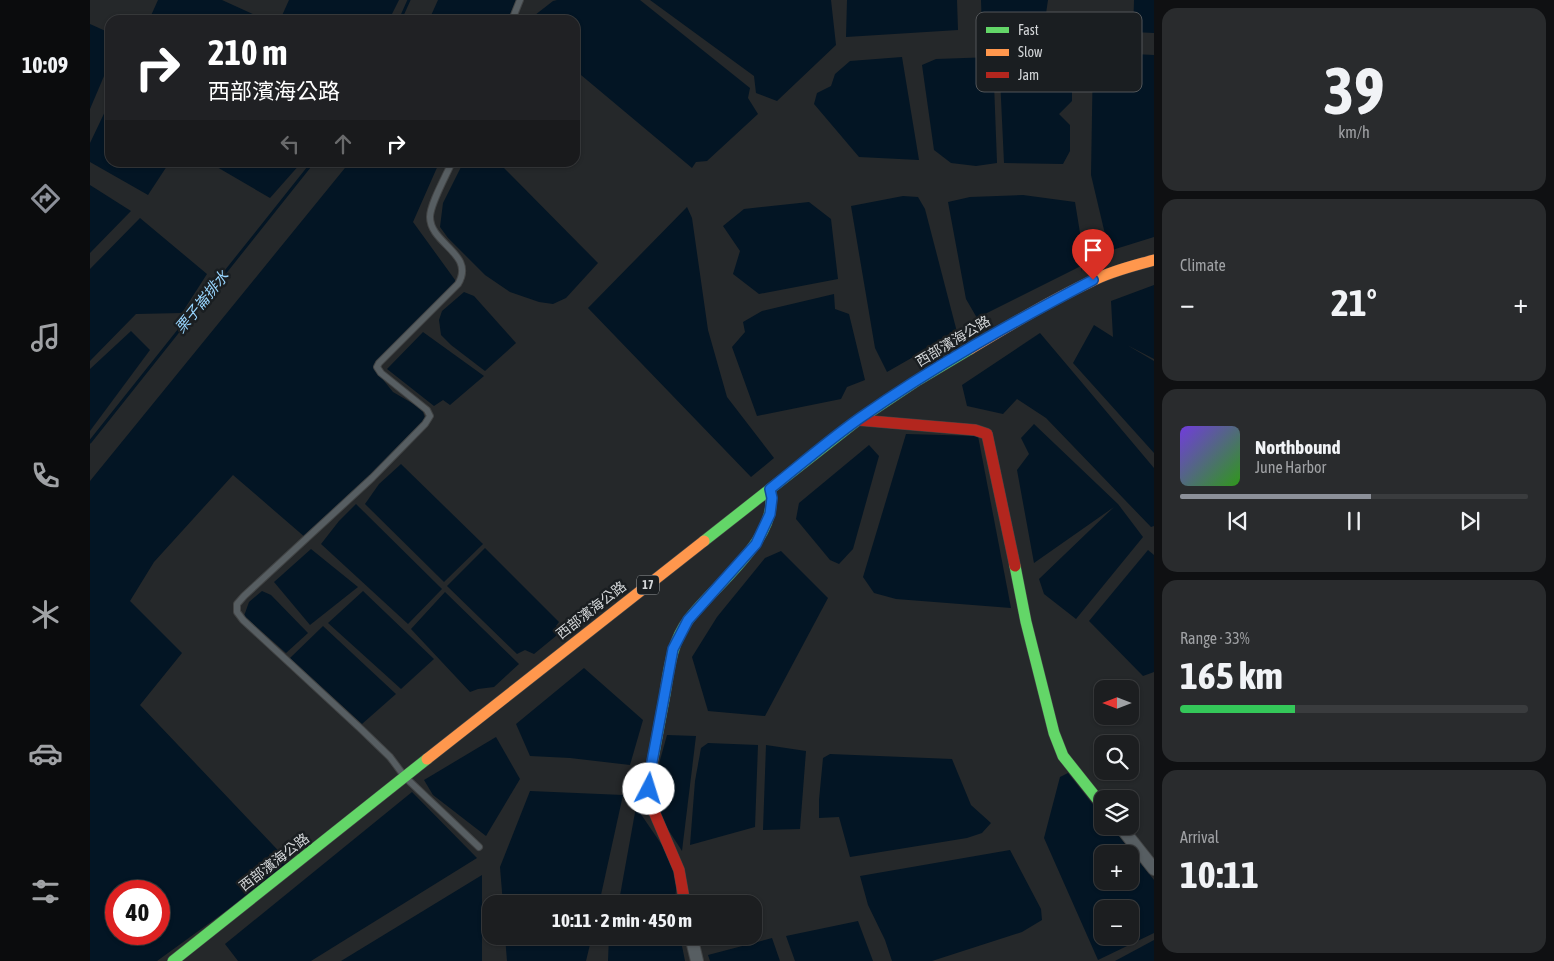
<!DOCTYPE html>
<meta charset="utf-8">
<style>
:root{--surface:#1c1e20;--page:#292b2d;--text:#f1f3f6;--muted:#a0a2a5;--line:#3a3c3e;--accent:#8c9099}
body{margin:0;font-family:"Asap Condensed","Noto Sans TC",sans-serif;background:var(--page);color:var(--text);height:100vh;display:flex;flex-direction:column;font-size:19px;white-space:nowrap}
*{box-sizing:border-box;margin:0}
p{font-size:16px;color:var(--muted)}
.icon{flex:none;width:28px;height:28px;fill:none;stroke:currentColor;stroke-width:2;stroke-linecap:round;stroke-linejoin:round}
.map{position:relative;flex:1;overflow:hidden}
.panel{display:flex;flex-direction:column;gap:8px;padding:8px;background:#0f1012;width:400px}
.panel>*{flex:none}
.banner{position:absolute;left:15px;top:15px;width:475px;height:152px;border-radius:15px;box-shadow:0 1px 4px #0004,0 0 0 1px var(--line);background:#202124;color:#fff;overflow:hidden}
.needle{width:32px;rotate:270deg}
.controls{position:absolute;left:1004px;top:680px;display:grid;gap:10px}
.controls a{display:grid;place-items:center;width:45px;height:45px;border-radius:10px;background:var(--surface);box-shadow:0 1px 4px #0004,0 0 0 1px var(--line);font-size:25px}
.speed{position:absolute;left:15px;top:880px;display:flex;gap:10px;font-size:25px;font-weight:700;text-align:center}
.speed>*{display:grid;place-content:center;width:65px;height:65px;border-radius:50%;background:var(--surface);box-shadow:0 1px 4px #0004,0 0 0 1px var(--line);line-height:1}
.speed .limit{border:8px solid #d22;background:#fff;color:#111}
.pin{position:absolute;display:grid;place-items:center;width:42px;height:42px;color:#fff;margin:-51px -21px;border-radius:50% 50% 50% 0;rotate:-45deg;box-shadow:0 0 5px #0007}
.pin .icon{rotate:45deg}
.me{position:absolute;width:55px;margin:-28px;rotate:5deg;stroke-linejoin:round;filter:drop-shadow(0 0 4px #0008)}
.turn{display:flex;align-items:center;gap:18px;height:105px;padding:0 20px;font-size:22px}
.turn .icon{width:65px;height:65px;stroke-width:2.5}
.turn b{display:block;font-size:35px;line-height:42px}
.lanes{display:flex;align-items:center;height:48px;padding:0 20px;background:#0003;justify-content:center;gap:25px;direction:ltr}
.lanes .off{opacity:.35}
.big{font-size:38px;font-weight:700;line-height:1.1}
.panel .tile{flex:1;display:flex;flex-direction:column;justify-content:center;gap:8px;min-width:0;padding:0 18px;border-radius:15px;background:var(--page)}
.panel .dial{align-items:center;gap:0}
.dial b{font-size:65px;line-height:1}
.song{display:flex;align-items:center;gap:15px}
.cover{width:60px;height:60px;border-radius:8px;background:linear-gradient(135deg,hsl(260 70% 55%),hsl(110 70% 35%))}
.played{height:5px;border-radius:2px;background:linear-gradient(90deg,var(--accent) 55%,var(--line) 55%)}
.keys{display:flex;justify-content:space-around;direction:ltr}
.heat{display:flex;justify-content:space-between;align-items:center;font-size:28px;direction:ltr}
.charge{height:8px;border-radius:4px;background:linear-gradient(90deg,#34c759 33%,var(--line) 0)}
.trip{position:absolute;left:392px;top:895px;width:280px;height:50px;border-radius:15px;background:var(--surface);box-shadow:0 1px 4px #0004,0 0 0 1px var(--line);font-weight:700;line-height:50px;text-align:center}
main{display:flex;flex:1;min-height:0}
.tab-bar{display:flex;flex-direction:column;width:90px;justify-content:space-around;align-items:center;background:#0b0c0d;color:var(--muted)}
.tab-bar .icon{width:35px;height:35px}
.tab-bar .selected{color:var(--accent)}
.tab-bar b{font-size:22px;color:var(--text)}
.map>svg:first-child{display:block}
.water{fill:#031524;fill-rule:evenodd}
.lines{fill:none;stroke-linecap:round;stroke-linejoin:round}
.stream{stroke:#031524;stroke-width:3}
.lane-casing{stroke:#424445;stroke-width:8}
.street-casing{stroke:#424445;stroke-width:14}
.fast-casing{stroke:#424445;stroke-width:12}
.slow-casing{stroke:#424445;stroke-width:12}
.jam-casing{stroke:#424445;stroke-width:12}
.lane{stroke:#575e62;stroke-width:6}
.street{stroke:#575e62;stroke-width:12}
.fast{stroke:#63d668;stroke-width:11}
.slow{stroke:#ff974d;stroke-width:11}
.jam{stroke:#b3261e;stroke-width:11}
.route-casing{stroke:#114b97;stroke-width:12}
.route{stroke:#1a73e8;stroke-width:9}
.labels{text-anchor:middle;stroke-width:5;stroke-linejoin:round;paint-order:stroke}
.shield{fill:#1a1e21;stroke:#9c9fa1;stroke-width:1}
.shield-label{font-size:12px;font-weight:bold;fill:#d3d6d8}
.street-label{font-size:14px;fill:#d3d6d8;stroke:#1a1e21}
.water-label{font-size:15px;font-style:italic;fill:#98d5fe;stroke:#1a1e21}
.key{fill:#1a1e21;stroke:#525558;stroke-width:1}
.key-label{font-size:14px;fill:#d3d6d8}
</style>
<main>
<nav class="tab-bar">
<b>10:09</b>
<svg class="icon selected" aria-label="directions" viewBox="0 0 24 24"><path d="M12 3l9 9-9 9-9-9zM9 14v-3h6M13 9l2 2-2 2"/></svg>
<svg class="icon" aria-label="music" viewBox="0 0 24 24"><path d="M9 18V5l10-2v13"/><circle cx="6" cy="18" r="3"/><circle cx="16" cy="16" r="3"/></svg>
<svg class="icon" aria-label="phone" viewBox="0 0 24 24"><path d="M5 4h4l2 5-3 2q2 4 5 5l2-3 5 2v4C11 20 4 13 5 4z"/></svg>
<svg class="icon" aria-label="climate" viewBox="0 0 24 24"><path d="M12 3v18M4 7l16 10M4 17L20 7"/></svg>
<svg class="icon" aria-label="car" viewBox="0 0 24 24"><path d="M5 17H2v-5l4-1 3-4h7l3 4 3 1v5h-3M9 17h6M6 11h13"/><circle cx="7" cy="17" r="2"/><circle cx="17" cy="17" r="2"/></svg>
<svg class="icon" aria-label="filters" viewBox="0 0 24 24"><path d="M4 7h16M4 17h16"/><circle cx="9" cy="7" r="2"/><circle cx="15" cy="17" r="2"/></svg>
</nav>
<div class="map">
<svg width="1064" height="961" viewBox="0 0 1064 961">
<rect width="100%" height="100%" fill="#25282a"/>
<g class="water">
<polygon points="68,0 132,0 174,19 59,20"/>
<polygon points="199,0 309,0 299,20 190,20"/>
<polygon points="348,0 431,0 420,20 339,20"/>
<polygon points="467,0 550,0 660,88 658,98 668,114 617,161 606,162 602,168 485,70 485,20 434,20 435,17 445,15 463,1"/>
<polygon points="560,0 741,0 746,45 687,101 666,93 664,76"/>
<polygon points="757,0 867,0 868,30 756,37"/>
<polygon points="891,0 958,0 953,34 892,32"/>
<polygon points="1044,0 1064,0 1064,33 1043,32"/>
<polygon points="0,24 20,33 20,62 0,109"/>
<polygon points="982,54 982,101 969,114 980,125 980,151 973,164 914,163 909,56"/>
<polygon points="1044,54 1064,55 1064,237 1019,251 1001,175 1003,55"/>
<polygon points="812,57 829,160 769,157 724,104 727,93 741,86 745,74 760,61"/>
<polygon points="903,57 907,163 886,166 861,163 844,150 832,65 846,59"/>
<polygon points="20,101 20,162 79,163 58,195 0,162 0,143"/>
<polygon points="120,163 211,163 180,198"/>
<path d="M259,163H349L323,222L368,284L286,371L303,392L332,409L335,418L332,430L216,538L143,475L64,562L40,601L92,653L50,705L201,864L67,961H0V481ZM26,891H69V934H26Z"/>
<polygon points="373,163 409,163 508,263 476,298 463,304 449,302 420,292 395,275 358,238 350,227 353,203"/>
<polygon points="0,185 41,211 0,253"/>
<polygon points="933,195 985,202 992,245 992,272 991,266 887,318 876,299 858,202 880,197"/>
<polygon points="813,196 828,197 835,209 867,332 797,372 785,348 761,206"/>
<polygon points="719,202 741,219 748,279 669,294 643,274 650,251 633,226 654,209"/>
<polygon points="597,207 602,218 618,330 637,397 684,458 661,477 498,308"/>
<polygon points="50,218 117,274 92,313 46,314 0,361 0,269"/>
<polygon points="1064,285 1064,359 1037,345 1064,361 1064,453 983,363 1004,325 1023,337 1021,301"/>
<polygon points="374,292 384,296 426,343 395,371 361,345 351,335 349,320 352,311"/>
<polygon points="744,294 745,309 759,314 775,380 757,387 751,399 667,416 642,347 655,332 653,322 672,311"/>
<polygon points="41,331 60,350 0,431 0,369"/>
<polygon points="333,332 394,376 360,405 353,400 344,406 297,369"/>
<polygon points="950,333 1064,468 1064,526 1061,527 956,418 927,399 913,414 877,406 872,385"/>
<polygon points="944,424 1028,504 1053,537 986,619 954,594 949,579 1024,507 944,563 927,470 939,454 931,438"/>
<polygon points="816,434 888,436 921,608 806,599 784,593 773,577"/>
<polygon points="779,445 789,456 763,549 749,564 740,560 706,519 709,503"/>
<polygon points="311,464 393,544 354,582 275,504 289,484"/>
<polygon points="266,504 352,589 318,624 231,544 249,521"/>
<polygon points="395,548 469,622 466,626 472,631 444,654 435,650 427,654 357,586"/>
<polygon points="221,549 268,587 220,625 184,582"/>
<polygon points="1058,550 1064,555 1064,672 1053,676 999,621"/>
<polygon points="691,551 738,598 675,716 618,711 602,657 627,617 675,558"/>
<polygon points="172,591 181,595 218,633 196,653 154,616 159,602"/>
<polygon points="273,591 344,659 311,689 238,623"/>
<polygon points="355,592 429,664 404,687 388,689 380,692 321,629"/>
<polygon points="233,626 306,694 272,724 200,658"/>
<polygon points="494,668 553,720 540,765 480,758 440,756 426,724"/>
<polygon points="577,735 606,736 592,851 559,800"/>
<polygon points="406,737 430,779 396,836 343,795 334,780"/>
<polygon points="618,743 668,745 665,827 600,845 605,781 611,748"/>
<polygon points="676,745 716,751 710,829 673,830"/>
<polygon points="740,754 862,759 881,805 901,823 892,833 877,838 760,857 749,817 729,818 729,800 733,758"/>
<path d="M978,773L1012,816V826H1021L1064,880V933L1008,960L954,838L970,777ZM1012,854H1040V881H1012ZM1012,909H1040V936H1012Z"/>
<polygon points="440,791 533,795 509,904 413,904 410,867"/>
<polygon points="322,792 387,858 221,961 148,961 135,944"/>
<polygon points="546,807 589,870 584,904 556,904 529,901"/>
<polygon points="920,850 951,909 952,920 932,932 842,961 802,961 795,940 778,905 770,876"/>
<polygon points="392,875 392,961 251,961"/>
<polygon points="768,921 783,961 705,961 696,936"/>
<polygon points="415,936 502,936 496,961 417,961"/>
<polygon points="519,936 590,936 595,961 518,961"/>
<polygon points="682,938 690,961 620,961 618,955"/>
<polygon points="1064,940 1064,961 1025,961"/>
</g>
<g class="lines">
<g class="stream">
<polyline points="310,20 319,0"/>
<polyline points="0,442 223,162"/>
</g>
<g class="lane-casing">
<g id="lane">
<polyline points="422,20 430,0"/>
<path d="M362,162C356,176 340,204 340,217C340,244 386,254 368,284L289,363L287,367L291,373L337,410L340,416L335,424L282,478L154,596L147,604V612L153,620L271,729L300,757L315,777L389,847"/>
</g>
</g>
<g class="street-casing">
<g id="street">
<polyline points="1030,826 1064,869"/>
<polyline points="601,936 607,961"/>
</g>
</g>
<g class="fast-casing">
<g id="fast">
<polyline points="614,541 768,420 828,380 880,349"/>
<polyline points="925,566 936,622 964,733 973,756 1012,805"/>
<path d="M563,758C567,737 571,716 575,694C579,668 582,641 599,619C625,584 691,538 680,489"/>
<polyline points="83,961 337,759"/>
</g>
</g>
<g class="slow-casing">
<g id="slow">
<path d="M880,349C920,325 960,301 1002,281C1021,271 1043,266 1064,260"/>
<polyline points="337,759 614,541"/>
</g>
</g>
<g class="jam-casing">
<g id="jam">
<polyline points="768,420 885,430 897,434 925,566"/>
<polyline points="563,758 559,778 559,800 589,870 595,904"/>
</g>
</g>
<use href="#lane" class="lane"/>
<use href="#street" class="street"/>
<use href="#fast" class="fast"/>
<use href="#slow" class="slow"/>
<use href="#jam" class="jam"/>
</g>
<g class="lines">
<g class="route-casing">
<path id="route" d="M559,789V778L583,649L598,620L666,544L680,514L682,498L680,489C710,465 739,440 770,418C844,366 923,322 1003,280"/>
</g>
<use href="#route" class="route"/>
</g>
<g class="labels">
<rect class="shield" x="547" y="575.5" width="22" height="19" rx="4"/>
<g class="shield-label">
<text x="558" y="589">17</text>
</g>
<g class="street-label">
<text transform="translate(863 341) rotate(-31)" y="5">西部濱海公路</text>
<text transform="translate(501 610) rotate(-38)" y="5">西部濱海公路</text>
<text transform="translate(184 862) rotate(-38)" y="5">西部濱海公路</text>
</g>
<g class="water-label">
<text transform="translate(112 302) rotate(-51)" y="5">栗子崙排水</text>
</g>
</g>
<rect x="886" y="12" width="166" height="80" rx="8" class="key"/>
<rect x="896" y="27" width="23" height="6" fill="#63d668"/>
<rect x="896" y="49" width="23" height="7" fill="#ff974d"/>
<rect x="896" y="72" width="23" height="6" fill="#b3261e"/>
<g class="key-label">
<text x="928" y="35">Fast</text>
<text x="928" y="57">Slow</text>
<text x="928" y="80">Jam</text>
</g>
</svg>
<div class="controls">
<a><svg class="needle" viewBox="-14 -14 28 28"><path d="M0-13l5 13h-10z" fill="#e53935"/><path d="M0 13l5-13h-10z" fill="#a0a2a5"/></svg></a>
<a><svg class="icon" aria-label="search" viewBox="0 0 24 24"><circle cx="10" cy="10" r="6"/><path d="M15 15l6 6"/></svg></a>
<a><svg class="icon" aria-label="layers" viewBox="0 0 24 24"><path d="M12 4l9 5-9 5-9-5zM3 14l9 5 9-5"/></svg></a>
<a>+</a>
<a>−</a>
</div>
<div class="speed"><div class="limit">40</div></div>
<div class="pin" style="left:1003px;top:280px;background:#d93025"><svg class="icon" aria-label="arrive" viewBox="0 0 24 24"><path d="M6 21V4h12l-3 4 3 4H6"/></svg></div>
<svg class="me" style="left:559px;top:789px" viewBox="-20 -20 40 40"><circle r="19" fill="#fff"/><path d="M0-13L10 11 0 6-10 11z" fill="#1a73e8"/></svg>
<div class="trip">10:11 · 2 min · 450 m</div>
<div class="banner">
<div class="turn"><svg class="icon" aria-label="right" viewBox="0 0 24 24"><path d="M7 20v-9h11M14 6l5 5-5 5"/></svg><div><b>210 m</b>西部濱海公路</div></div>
<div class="lanes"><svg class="icon off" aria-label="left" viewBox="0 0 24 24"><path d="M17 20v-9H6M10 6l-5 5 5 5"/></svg><svg class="icon off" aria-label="ahead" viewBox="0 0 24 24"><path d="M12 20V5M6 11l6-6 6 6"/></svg><svg class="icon" aria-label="right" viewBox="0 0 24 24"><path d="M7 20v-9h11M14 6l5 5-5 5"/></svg></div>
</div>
</div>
<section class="panel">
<div class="tile dial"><b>39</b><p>km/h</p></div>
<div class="tile"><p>Climate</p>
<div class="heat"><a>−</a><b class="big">21°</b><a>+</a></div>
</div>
<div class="tile">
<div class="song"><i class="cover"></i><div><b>Northbound</b><p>June Harbor</p></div></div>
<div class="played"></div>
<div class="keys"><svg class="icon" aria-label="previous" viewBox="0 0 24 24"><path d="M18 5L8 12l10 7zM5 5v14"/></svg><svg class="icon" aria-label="pause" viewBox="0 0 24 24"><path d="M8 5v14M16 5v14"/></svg><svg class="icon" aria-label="next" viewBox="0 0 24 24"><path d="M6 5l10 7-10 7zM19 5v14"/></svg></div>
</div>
<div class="tile"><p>Range · 33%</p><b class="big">165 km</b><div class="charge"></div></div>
<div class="tile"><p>Arrival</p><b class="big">10:11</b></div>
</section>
</main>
